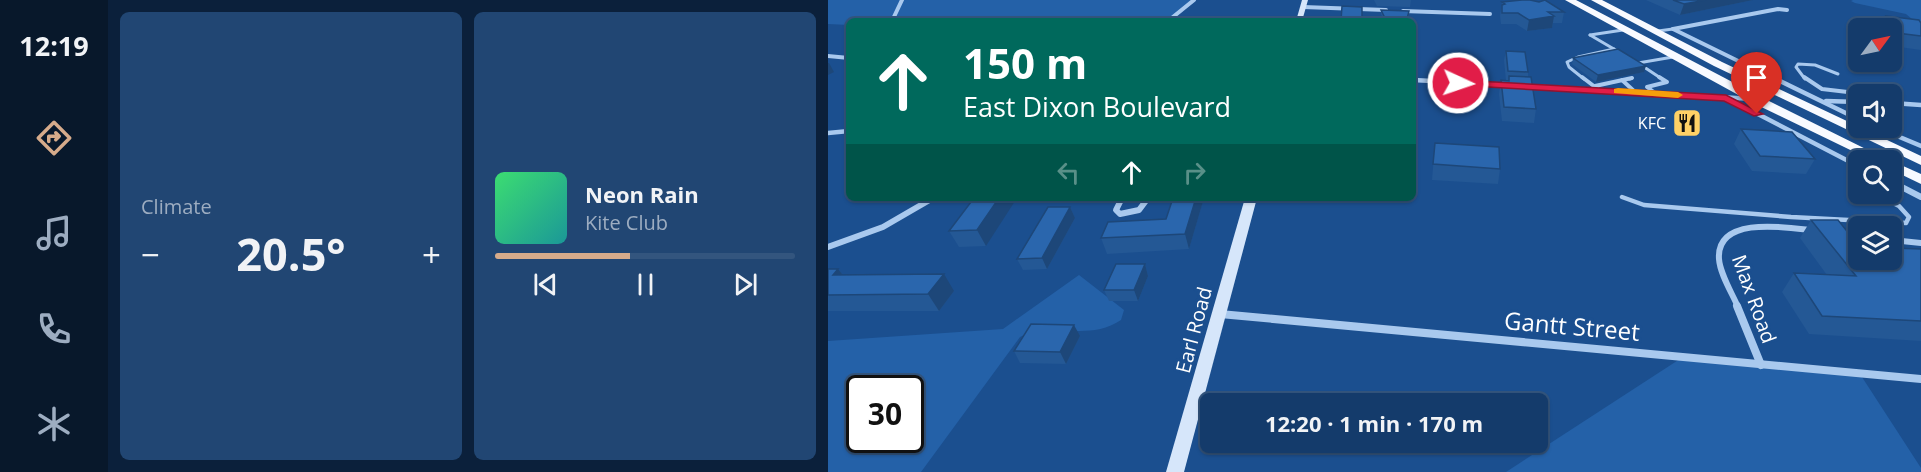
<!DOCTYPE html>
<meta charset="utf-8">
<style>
:root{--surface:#143b6b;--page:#214673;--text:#f1f3f6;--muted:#9dadc1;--line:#33557e;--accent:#d6ab8b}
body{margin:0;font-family:"Open Sans",sans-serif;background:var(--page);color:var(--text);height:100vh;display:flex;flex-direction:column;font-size:22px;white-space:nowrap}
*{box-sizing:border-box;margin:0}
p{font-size:20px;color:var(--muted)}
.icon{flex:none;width:33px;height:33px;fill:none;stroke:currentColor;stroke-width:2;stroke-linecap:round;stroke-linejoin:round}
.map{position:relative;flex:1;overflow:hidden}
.sheet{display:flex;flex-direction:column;gap:12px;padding:12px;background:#0b203b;width:720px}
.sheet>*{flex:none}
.top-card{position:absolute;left:18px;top:18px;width:570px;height:183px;border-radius:9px;box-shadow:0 2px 4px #0004,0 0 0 2px var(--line);background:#00695c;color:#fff;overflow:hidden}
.needle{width:39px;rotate:57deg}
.fabs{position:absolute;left:1020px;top:18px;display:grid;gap:12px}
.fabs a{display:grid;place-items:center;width:54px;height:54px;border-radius:9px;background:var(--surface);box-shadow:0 2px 4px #0004,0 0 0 2px var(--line);font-size:30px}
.speed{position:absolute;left:18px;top:375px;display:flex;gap:12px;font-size:30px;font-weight:700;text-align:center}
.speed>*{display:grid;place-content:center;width:78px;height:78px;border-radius:50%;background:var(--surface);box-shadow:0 2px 4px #0004,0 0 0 2px var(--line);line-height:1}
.speed .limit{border:3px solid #111;border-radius:9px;background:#fff;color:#111}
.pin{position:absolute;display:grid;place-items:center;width:51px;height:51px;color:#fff;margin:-62px -26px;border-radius:50% 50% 50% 0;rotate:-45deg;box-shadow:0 0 6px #0007}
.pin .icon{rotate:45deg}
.me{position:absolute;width:66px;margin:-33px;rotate:93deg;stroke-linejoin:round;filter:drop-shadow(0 0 4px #0008)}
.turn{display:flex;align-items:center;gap:21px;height:126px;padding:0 18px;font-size:27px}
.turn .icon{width:78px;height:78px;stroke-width:2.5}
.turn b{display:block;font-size:42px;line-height:51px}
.lanes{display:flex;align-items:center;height:57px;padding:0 18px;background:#0003;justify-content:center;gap:30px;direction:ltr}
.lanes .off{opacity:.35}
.big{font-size:45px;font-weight:700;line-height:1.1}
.sheet .card{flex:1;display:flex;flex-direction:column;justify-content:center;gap:9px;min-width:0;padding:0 21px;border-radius:9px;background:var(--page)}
.song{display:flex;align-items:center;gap:18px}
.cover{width:72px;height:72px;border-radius:9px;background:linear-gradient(135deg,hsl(140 70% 55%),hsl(180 70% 35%))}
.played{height:6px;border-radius:3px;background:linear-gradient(90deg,var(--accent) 45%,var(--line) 45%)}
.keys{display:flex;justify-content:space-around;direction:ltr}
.heat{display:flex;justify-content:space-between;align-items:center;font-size:33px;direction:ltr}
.sheet .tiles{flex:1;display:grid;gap:12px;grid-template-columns:repeat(2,1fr)}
.trip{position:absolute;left:372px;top:393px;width:348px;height:60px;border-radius:9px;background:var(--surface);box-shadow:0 2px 4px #0004,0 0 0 2px var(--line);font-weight:700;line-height:60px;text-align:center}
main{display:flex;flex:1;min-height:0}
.tabs{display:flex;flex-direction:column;width:108px;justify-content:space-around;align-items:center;background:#08182b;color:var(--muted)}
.tabs .icon{width:42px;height:42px}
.tabs .active{color:var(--accent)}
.tabs b{font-size:27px;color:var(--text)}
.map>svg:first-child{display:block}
.green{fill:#2461a8;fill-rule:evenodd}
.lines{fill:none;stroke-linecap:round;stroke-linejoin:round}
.service-far2{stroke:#a9c9ee;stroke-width:3}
.service-far1{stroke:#a9c9ee;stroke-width:4}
.service{stroke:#a9c9ee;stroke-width:4.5}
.minor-far3{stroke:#a9c9ee;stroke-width:4}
.minor-far2{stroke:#a9c9ee;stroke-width:4.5}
.minor-far1{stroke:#a9c9ee;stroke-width:6}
.minor{stroke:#a9c9ee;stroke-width:8}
.tertiary{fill:#a9c9ee;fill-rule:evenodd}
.secondary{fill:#d6e6fa;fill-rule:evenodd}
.trunk{fill:#f8faff;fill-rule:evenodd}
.wall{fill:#245895}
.shaded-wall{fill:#1d4779}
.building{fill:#2a66ad;stroke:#1d4779;stroke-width:1.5}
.route{fill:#e11d48;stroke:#92132f;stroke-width:1.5}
.slow{fill:#f59e0b}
.labels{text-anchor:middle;stroke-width:6;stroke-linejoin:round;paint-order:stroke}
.far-poi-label{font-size:16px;fill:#fff;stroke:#1b4f8f;text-anchor:end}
.street-label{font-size:20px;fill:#fff;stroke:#1b4f8f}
.near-street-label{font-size:24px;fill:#fff;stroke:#1b4f8f}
</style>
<main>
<nav class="tabs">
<b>12:19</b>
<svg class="icon active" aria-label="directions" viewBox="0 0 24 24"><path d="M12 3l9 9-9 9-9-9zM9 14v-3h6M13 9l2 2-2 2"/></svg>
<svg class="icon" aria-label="music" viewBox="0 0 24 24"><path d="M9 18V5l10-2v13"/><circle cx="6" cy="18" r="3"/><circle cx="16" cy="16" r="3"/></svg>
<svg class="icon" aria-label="phone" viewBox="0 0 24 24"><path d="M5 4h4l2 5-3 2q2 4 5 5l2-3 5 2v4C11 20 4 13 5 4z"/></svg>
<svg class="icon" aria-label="climate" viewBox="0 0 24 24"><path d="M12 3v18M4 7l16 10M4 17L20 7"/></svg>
</nav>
<section class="sheet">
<div class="tiles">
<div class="card"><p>Climate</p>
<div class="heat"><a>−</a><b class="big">20.5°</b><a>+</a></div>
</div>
<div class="card">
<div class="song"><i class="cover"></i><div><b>Neon Rain</b><p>Kite Club</p></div></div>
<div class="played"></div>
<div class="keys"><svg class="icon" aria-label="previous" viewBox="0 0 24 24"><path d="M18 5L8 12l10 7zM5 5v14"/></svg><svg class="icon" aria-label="pause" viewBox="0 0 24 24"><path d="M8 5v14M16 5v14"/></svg><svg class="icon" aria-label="next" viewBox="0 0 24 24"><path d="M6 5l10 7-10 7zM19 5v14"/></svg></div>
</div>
</div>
</section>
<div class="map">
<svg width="1093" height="472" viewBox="0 0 1093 472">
<rect width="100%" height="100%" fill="#1b4f8f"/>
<g class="green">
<polygon points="0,0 366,0 340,21 21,21 21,25 0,24"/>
<polygon points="1025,0 1093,0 1093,37 1084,19 1078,14 1027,3 1023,1"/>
<path d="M251,275L296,310L293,320C261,342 224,321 192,337L93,472H0V341L175,329ZM32,388H82V440H32Z"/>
<polygon points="855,357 1032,374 1093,468 1093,472 678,472"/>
</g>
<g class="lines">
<g class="service-far2">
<polyline points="830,31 845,29"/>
<polyline points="762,35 791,52"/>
<polyline points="762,35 795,30"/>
<polyline points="810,63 845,57"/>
<polyline points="813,65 834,79"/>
<polyline points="756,79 741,67 739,62 750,57 786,49"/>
<polyline points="802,79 804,78"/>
<polyline points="977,79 968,67 970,64 987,65 1010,74"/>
</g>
<g class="service-far1">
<polyline points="754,77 771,90"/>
<polyline points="976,77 994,89 1028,93"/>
<polyline points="794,80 807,92"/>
<polyline points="767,86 804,78"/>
<polyline points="827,93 819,87 839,82 831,77"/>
</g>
<polyline class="service" points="794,197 816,205 963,217 1078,223 1081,217 1071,206 1048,194"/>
<g class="minor-far3">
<polyline points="475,7 558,10"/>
<polyline points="575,11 662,14"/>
<polyline points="64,21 74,0"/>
<polyline points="340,21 366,0"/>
<polyline points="845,29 947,79"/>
<polyline points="845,29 950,9 959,10"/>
</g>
<g class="minor-far2">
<polyline points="944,77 1030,119"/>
<polyline points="585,80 680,85"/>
<polyline points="696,86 926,99"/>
<polyline points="901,99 1030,166"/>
<polyline points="998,101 1030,102"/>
<polyline points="1064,103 1093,105"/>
<polyline points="1050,128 1093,146"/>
<polyline points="0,133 21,131"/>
</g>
<g class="minor-far1">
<polyline points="1064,182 1093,197"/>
<polyline points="294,198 288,210 292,214 311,210 320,198"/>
<polyline points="1016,234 1030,236"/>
<polyline points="1064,240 1093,243"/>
<polyline points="0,247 55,227 105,198"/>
<path d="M910,307C904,293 892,274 891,259C888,216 957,227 982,230"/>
</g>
<g class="minor">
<polyline points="909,306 933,365"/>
<polyline points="392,314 1093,379"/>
</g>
<polygon class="tertiary" points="0,54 21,56 21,60 0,58"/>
<g class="secondary">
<polygon points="474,0 480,0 474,21 468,21"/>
<polygon points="417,198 429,198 356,472 338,472"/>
</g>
<g class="trunk">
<polygon points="737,0 748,0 933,97 1060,160 1043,160 925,103"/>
<polygon points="763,0 774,0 894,62 1093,156 1093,165 886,66"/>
<polygon points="1064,161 1093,174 1093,184 1064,170"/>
</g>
</g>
<g class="wall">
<polygon points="546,0 583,0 582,7 549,6"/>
<polygon points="818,0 925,0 852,15"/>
<polygon points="674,2 736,12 734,23 725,23 724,28 699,31 688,24 673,24 672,16"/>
<polygon points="553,10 581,15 580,21 556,21 553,14"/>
<polygon points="1058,16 1093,23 1093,50 1064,46 1064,28 1051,28"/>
<polygon points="678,51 700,72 700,77 708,109 706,123 674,121 671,94 673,80 678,81 676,60"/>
<polygon points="745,58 816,72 768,82 744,64"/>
<polygon points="913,129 987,159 978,174 924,171 906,144"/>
<polygon points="607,143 672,169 670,184 604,180"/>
<polygon points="146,198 158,246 131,247 121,231"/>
<polygon points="249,198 275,198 273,203 251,203"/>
<polygon points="376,198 361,249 279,254 273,238 338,219"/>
<polygon points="242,207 247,218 219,269 195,270 189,259"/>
<polygon points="983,220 1030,260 1093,249 1093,341 981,334 954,292 966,273 999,275 972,238"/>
<polygon points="317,264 320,276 310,301 281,301 276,290"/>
<polygon points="0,269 10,269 15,275 126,291 111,311 0,311"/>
<polygon points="252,336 238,364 192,363 186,351"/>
</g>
<g class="shaded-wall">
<polygon points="878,0 925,0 852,15 856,4"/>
<polygon points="726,16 724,28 699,31 701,20"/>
<polygon points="0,63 1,63 6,72 0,75"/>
<polygon points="818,66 816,72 768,82 770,75"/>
<polygon points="171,198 189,198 158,246 149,230"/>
<polygon points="368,198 376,198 361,249 357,234"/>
<polygon points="242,207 247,218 219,269 214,258"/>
<polygon points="317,264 320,276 310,301 306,290"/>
<polygon points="10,269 23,285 5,275"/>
<polygon points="116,274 126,291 111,311 100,294"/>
<polygon points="246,325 252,336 238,364 232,352"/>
</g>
<g class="building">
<polygon points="694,0 702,0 711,2 717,0 736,12 720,12 726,16 701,20 690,13 674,13 674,5 677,4 674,2"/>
<polygon points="845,0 878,0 856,4"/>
<polygon points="514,6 534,7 534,21 513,21"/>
<polygon points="553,10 581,11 579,19 557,18"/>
<polygon points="1058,16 1091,20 1093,23 1093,36 1069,33"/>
<polygon points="790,49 818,66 770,75 745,58"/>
<polygon points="678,51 697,52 700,72 680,71"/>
<polygon points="681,76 703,77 708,109 676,107 673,80 681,81"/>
<polygon points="913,129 964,132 987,159 932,156"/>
<polygon points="607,143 671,147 672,169 605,164"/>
<polygon points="146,198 171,198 149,230 121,231"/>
<polygon points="345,198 368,198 357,234 273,238 280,222 338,219"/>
<polygon points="220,207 242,207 214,258 189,259"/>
<polygon points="983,220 1010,220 1030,245 1030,260 1064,260 1064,248 1093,249 1093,321 994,316 966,273 1028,276"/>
<polygon points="288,264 317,264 306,290 276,290"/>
<polygon points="0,269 10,269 5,275 116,274 100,294 0,295"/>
<polygon points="203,324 246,325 232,352 186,351"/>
</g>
<polygon class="route" points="630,80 898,95 935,114 926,116 896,101 626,85 626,81"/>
<polygon class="slow" points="790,88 850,92 855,95 850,98 786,93 786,89"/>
<defs>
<g id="restaurant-square" transform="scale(1.5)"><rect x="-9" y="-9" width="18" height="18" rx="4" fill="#ffd166" stroke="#1b4f8f"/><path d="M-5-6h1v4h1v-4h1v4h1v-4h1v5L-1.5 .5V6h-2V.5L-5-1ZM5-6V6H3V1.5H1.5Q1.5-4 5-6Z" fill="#111"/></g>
</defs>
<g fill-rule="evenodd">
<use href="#restaurant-square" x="859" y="123"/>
</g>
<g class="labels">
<g class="far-poi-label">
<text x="838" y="129">KFC</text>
</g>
<g class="street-label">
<text transform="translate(926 299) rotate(70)" y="7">Max Road</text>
<text transform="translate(366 330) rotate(-75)" y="7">Earl Road</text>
</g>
<g class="near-street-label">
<text transform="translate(744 327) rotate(5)" y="8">Gantt Street</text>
</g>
</g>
</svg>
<div class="fabs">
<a><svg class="needle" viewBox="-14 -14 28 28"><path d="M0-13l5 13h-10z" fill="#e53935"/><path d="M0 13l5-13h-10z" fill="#9dadc1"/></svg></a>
<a><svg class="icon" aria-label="sound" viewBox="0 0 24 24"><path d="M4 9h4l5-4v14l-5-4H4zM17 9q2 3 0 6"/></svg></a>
<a><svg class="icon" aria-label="search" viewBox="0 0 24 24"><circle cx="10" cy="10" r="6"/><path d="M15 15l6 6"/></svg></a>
<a><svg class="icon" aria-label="layers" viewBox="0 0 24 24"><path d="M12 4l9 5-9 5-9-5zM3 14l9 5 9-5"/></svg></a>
</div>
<div class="speed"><div class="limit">30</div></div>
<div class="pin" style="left:929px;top:114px;background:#d93025"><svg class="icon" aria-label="arrive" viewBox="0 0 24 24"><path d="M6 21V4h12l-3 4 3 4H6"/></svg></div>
<svg class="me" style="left:630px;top:83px" viewBox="-20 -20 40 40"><circle r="17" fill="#e11d48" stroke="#fff" stroke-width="3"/><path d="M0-11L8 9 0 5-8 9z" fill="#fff"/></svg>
<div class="trip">12:20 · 1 min · 170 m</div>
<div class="top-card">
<div class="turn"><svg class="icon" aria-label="ahead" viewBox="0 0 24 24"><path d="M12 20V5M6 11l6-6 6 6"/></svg><div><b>150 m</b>East Dixon Boulevard</div></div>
<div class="lanes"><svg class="icon off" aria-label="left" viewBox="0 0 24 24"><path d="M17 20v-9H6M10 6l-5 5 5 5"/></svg><svg class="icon" aria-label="ahead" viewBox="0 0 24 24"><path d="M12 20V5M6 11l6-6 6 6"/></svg><svg class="icon off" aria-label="right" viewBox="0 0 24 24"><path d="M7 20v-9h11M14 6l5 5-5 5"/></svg></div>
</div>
</div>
</main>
